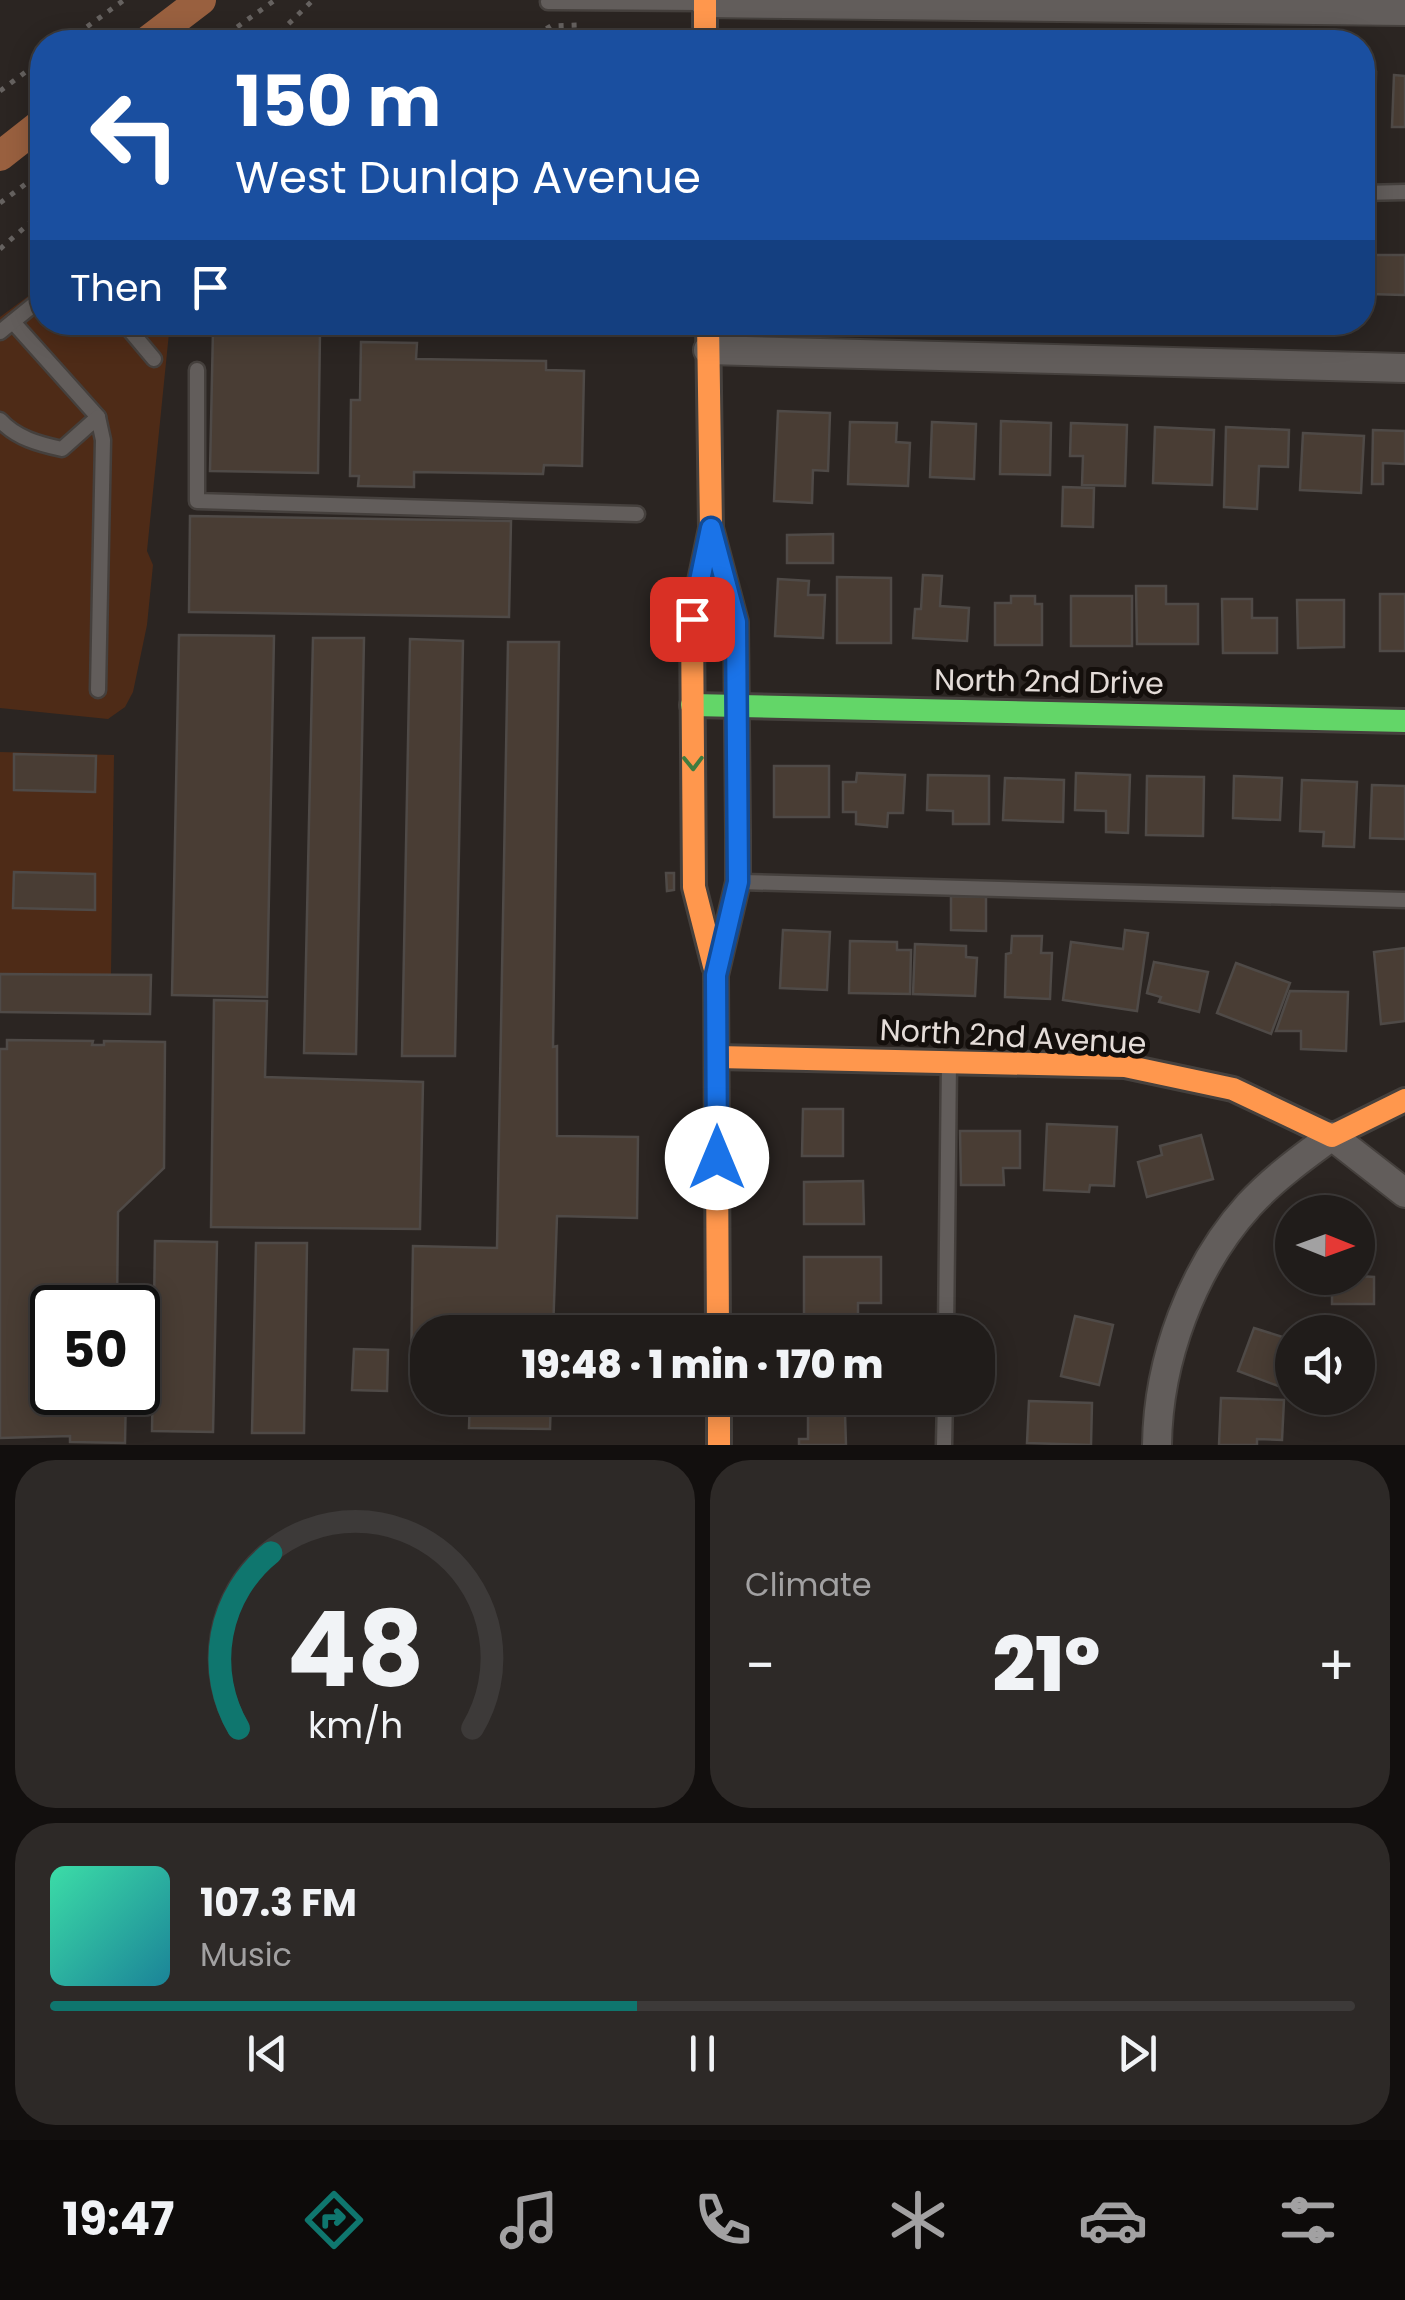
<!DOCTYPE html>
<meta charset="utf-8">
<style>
:root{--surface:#201c1a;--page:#2d2927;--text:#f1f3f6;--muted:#a2a1a2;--line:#3d3a39;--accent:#0f766e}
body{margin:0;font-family:Poppins,sans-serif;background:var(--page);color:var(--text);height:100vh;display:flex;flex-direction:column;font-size:38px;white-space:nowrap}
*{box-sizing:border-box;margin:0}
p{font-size:32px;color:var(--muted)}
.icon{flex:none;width:55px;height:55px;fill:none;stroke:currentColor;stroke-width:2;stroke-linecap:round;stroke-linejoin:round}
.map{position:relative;height:1445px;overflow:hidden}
.drawer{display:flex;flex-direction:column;gap:15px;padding:15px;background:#120f0e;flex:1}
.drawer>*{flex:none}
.hud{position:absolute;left:30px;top:30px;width:1345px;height:305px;border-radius:40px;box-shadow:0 5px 25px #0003,0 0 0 2px var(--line);background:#1a4fa0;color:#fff;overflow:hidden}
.needle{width:65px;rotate:91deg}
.tools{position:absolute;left:1275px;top:1195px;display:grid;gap:20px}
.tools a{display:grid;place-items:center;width:100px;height:100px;border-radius:50%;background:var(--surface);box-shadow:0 5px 25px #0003,0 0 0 2px var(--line);font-size:50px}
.speed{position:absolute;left:30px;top:1285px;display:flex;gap:20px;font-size:50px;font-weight:700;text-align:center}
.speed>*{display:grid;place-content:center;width:130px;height:130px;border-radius:50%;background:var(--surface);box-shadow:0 5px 25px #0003,0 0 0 2px var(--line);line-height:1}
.speed .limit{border:5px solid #111;border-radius:15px;background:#fff;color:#111}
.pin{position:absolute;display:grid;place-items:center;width:85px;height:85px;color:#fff;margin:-42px;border-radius:20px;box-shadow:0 5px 15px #0006}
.me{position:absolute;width:110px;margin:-55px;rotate:0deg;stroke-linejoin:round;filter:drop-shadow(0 0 8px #0008)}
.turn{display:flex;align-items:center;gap:35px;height:210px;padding:0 40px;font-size:45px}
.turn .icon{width:130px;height:130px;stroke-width:2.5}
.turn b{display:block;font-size:70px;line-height:85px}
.then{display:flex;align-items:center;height:95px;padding:0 40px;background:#0003;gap:20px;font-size:38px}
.big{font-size:75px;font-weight:800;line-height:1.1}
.drawer .widget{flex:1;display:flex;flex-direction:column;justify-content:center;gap:15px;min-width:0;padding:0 35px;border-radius:40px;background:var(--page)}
.drawer .dial{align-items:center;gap:0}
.dial svg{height:260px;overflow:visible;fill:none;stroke:var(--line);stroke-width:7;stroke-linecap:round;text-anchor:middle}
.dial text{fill:var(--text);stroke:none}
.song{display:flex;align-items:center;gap:30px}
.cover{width:120px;height:120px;border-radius:15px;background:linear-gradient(135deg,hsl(160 70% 55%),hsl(190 70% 35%))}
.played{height:10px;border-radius:5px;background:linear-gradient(90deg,var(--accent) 45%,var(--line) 45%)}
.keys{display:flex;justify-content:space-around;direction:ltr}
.heat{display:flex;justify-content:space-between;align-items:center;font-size:55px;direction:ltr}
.drawer .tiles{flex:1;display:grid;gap:15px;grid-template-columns:1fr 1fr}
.widget:last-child{grid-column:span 2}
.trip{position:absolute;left:410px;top:1315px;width:585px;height:100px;border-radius:40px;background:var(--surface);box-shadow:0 5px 25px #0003,0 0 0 2px var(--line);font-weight:800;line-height:100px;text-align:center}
.menu{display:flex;height:160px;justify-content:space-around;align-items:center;background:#0d0b0a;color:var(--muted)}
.menu .icon{width:70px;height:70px}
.menu .on{color:var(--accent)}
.menu b{font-size:45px;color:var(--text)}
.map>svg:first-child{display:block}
.green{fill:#4e2b17}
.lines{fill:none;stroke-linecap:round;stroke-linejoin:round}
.canal{stroke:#99603f;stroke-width:30}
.building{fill:#493d34;stroke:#4f4a47;stroke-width:2.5}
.lane-casing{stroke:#45403d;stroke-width:19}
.street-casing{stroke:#45403d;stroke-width:32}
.fast-casing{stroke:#45403d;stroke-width:28}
.slow-casing{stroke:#45403d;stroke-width:28}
.jam-casing{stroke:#45403d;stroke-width:28}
.path{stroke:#666260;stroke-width:5;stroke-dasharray:5 8;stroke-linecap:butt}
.lane{stroke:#625d5b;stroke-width:14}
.street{stroke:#625d5b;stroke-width:28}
.fast{stroke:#63d668;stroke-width:22}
.slow{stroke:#ff974d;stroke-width:22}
.jam{stroke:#b3261e;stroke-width:22}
.oneway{stroke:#3f7c3f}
.route-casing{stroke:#114b97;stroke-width:25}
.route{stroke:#1a73e8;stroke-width:18}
.labels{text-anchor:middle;stroke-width:10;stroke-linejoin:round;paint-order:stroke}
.street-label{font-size:30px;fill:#e4dcd8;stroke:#140f0c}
</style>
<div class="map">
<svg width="1405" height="1445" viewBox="0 0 1405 1445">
<rect width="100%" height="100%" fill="#2b2522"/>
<g class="green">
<polygon points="42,286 42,322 170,323 147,551 153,565 147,625 133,692 125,707 108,719 0,708 0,317"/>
<polygon points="0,752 114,755 111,975 0,974"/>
</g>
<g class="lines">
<g class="canal">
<polyline points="146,42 201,0"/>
<polyline points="0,156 42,123"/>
</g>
</g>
<g class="building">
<polygon points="1362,72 1376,72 1375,127 1362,127"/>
<polygon points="1394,75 1405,76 1405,127 1392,127"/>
<polygon points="1370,255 1405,255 1405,295 1369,294"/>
<polygon points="213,330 320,332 318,473 210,471"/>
<polygon points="361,342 417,343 416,359 546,361 546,370 584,371 582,466 544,465 543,474 414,472 414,487 358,486 359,476 350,476 351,400 360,400"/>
<polygon points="778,411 830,413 828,471 813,470 812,503 774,501"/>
<polygon points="1001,421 1051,423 1050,475 1000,474"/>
<polygon points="850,422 897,423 896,442 910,443 908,486 848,484"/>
<polygon points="932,422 976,424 974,479 930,477"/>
<polygon points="1071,423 1127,425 1125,486 1082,485 1083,456 1070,456"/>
<polygon points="1155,427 1214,430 1212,485 1153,483"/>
<polygon points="1226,427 1289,430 1288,467 1259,466 1257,509 1224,507"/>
<polygon points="1373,430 1405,431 1405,464 1383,463 1383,484 1372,484"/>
<polygon points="1303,433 1364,436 1361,493 1300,490"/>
<polygon points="1063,487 1094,488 1093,527 1062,526"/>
<polygon points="190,516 511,521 509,617 189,612"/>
<polygon points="833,534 833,563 787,563 787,535"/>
<polygon points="923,575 942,576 940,606 969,608 967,641 913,638 915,609 921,609"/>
<polygon points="837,577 891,578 891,643 837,643"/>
<polygon points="778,579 809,581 808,595 825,595 823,638 775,636"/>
<polygon points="1136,586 1166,586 1166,604 1198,604 1198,644 1137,644"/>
<rect x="1380" y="594" width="25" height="57"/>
<polygon points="1011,596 1035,596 1035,604 1042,604 1042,645 995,645 995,603 1011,603"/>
<rect x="1071" y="596" width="61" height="50"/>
<polygon points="1222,599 1252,599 1252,618 1277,618 1277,653 1223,653"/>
<polygon points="1297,600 1344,600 1344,647 1298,648"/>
<polygon points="179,635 274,636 267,997 172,995"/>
<polygon points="313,638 364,638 356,1054 304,1053"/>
<polygon points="410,639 463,641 455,1056 402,1056"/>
<polygon points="508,642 559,642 553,1047 557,1046 557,1136 638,1137 637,1218 557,1216 553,1332 428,1332 428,1369 411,1369 413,1246 497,1248"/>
<polygon points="14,754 96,756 95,792 14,790"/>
<rect x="774" y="766" width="55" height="51"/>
<polygon points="857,773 905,775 903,813 888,813 887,827 856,824 856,812 843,812 843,782 856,782"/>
<polygon points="1076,773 1130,775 1128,833 1106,832 1106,811 1075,810"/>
<polygon points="928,775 989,776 989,824 953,824 953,811 927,810"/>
<polygon points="1147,776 1204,777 1203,836 1146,835"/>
<polygon points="1234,776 1282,778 1280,820 1233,818"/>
<polygon points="1005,778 1064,780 1063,822 1003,820"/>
<polygon points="1302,780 1357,782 1354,847 1323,846 1324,832 1300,831"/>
<polygon points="1372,785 1405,786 1405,839 1370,838"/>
<polygon points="14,872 95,874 95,910 13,908"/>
<polygon points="666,873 674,873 674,890 667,891"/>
<polygon points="951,896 986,897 986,931 951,930"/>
<polygon points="783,930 830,932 827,990 780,988"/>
<polygon points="1125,930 1148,933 1137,1011 1063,1000 1071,942 1123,949"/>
<polygon points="1012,936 1042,936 1041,953 1052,953 1050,999 1005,997 1006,954 1011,953"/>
<polygon points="850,941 897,942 897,950 911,950 910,994 849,993"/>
<polygon points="915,944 966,946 966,957 977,958 975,996 913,994"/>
<polygon points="1405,948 1405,1021 1381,1024 1374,952"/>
<polygon points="1154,962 1208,972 1199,1012 1159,1002 1161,997 1147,993"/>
<polygon points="1236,963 1290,983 1271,1034 1217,1013"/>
<polygon points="0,974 151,975 150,1014 0,1012"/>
<polygon points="1290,991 1348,992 1346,1051 1301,1049 1301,1031 1276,1031"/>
<polygon points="214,1000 267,1001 265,1077 423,1082 420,1229 211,1227"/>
<polygon points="7,1040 93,1041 92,1045 104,1045 104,1041 165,1042 164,1168 118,1212 117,1308 52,1308 52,1392 126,1392 125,1443 70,1442 70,1436 0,1438 0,1049 7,1049"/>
<polygon points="803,1109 843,1109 843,1156 802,1156"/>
<polygon points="1047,1124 1117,1127 1114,1186 1090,1185 1089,1192 1044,1190"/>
<polygon points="960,1131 1020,1131 1020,1168 1003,1168 1004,1185 961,1185"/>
<polygon points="1201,1135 1213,1179 1147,1197 1138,1162 1162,1155 1160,1146"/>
<polygon points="863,1181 864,1224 804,1224 804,1182"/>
<polygon points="155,1241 217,1242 213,1432 152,1431"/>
<polygon points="256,1243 307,1243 304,1433 252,1433"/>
<polygon points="1358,1250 1358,1276 1374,1277 1374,1304 1332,1304 1332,1284 1303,1284 1303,1278 1358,1278"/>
<polygon points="804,1257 881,1257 881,1303 858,1303 858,1316 804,1315"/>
<polygon points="1075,1316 1113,1325 1099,1385 1061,1376"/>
<polygon points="858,1328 858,1332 803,1332 803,1329"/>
<polygon points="1254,1328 1292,1340 1292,1374 1284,1371 1278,1386 1238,1371"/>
<polygon points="354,1349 388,1350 387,1391 352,1390"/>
<polygon points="470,1398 551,1398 550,1429 469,1428"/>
<polygon points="1221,1398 1284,1400 1282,1440 1257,1439 1257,1445 1219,1445"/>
<polygon points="1029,1401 1092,1403 1091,1445 1027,1443"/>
<polygon points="808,1414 845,1414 846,1445 799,1445 799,1439 808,1439"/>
</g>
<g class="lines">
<g class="lane-casing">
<g id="lane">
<polyline points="548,2 704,3"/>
<polyline points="1362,193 1405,192"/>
<polyline points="13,322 98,417"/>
<polyline points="123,322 154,359"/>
<polyline points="0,332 42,298"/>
<polyline points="197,370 197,501 637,514"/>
<path d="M0,420C16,438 39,444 62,449L98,417L103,440L98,690"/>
<polyline points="741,882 1405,900"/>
<polyline points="946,1332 949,1063"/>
<polyline points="944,1445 945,1398"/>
</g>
</g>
<g class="street-casing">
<g id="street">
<polyline points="705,3 1405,11"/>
<polyline points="708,350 1405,368"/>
<path d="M1157,1445C1158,1360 1192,1268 1249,1205C1273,1179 1303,1157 1332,1136L1405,1193"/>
</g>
</g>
<g class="fast-casing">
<polyline id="fast" points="692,705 1405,721"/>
</g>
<g class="slow-casing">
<g id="slow">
<polyline points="705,0 705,42"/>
<polyline points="708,322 711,528 692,619 694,887 714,966"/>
<polyline points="717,1057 1125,1066 1233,1089 1332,1136 1405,1100"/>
<polyline points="718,1332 716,975 738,882 738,834"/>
<polyline points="719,1398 719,1445"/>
</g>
</g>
<g class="jam-casing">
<polyline id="jam" points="711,528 736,622 738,834"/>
</g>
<g class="path">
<polyline points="66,42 124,0"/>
<polyline points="216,42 275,0"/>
<polyline points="270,42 313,0"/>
<polyline points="524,42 551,26 580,25"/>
<polyline points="0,91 42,60"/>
<polyline points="0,203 42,172"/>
<polyline points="0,249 42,212"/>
</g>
<use href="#lane" class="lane"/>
<use href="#street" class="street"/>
<use href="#fast" class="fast"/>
<use href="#slow" class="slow"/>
<use href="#jam" class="jam"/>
</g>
<defs><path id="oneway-chevron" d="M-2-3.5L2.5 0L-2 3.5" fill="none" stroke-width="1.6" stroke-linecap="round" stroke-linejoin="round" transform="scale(2.5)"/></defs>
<use class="oneway" href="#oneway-chevron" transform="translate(693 763) rotate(89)"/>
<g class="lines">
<g class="route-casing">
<polyline id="route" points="692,619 711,528 736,622 738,882 716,975 717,1158"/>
</g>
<use href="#route" class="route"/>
</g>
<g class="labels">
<g class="street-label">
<text transform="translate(1049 682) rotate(1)" y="10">North 2nd Drive</text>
<text transform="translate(1013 1037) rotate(3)" y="10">North 2nd Avenue</text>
</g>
</g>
</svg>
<div class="tools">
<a><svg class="needle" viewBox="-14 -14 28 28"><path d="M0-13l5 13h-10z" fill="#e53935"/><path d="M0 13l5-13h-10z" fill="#a2a1a2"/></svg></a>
<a><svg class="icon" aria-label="sound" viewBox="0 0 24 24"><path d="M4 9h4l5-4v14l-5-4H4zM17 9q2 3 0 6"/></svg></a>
</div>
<div class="speed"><div class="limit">50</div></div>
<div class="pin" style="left:692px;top:619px;background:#d93025"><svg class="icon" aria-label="arrive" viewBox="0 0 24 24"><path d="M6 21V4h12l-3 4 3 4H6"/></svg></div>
<svg class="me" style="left:717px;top:1158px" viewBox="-20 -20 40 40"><circle r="19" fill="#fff"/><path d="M0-13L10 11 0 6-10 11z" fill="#1a73e8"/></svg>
<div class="trip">19:48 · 1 min · 170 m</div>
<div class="hud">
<div class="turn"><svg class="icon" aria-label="left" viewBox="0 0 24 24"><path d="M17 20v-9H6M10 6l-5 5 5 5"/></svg><div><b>150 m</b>West Dunlap Avenue</div></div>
<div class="then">Then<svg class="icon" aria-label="arrive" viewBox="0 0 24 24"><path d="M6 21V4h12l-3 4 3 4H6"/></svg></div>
</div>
</div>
<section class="drawer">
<div class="tiles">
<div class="widget dial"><svg viewBox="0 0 100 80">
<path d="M14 69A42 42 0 1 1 86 69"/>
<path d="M14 69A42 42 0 0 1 24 15" stroke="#0f766e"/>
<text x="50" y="56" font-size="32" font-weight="700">48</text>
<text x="50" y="72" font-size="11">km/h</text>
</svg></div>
<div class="widget"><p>Climate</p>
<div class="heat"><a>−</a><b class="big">21°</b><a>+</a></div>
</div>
<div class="widget">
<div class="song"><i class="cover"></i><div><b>107.3 FM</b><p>Music</p></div></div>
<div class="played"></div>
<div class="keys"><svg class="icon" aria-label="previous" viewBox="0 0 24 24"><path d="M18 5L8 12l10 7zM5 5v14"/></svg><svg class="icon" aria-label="pause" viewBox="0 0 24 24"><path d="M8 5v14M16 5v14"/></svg><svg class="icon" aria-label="next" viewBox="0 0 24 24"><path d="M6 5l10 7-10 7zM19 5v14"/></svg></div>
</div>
</div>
</section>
<nav class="menu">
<b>19:47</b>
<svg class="icon on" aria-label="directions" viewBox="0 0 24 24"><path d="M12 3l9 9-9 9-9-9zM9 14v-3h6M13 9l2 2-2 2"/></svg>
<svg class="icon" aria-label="music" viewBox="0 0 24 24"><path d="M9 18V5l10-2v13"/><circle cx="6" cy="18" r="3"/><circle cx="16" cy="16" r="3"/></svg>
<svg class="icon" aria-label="phone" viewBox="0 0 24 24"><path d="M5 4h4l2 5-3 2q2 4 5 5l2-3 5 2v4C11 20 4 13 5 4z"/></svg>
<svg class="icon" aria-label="climate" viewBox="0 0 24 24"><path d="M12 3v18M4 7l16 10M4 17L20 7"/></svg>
<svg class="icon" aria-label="car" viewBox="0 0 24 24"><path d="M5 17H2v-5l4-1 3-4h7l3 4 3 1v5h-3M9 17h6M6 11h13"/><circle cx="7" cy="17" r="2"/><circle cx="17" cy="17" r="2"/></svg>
<svg class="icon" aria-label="filters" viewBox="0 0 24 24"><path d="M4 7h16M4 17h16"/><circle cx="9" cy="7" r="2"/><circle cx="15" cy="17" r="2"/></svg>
</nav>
